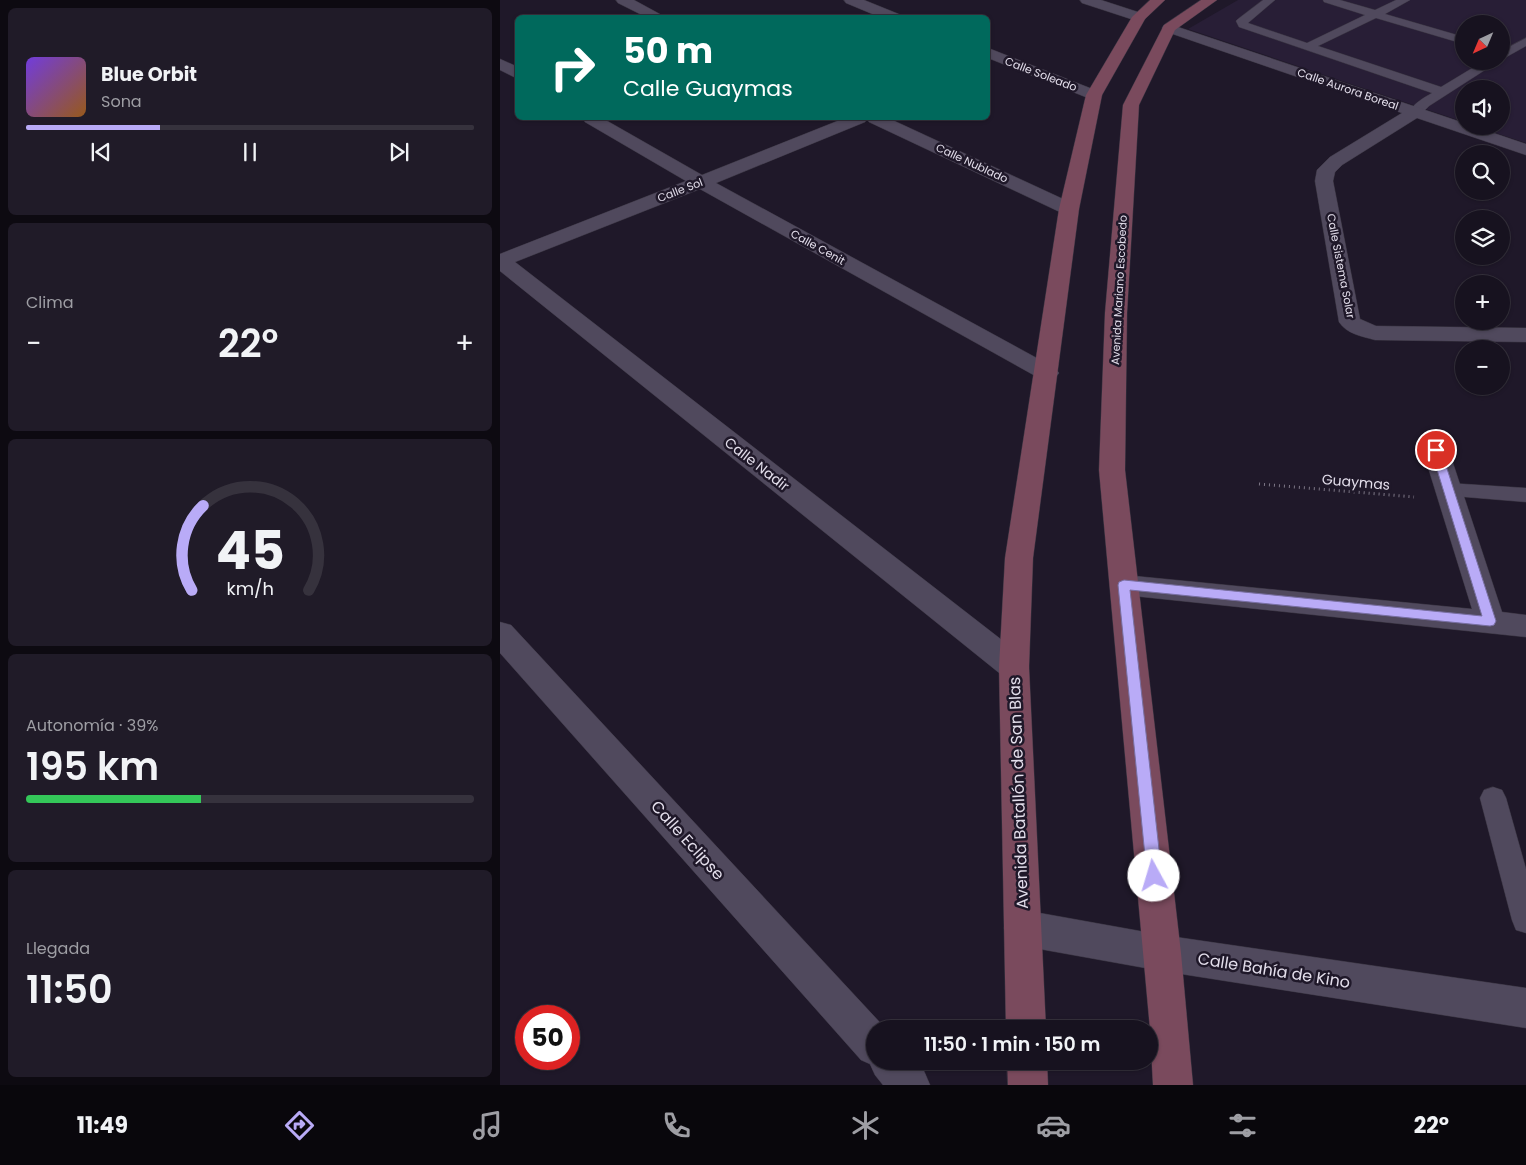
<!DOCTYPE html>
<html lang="es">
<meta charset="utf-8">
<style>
:root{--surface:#17121f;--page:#201b28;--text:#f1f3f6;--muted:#9e9ea4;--line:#36323d;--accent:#b9abf7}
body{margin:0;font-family:Poppins,sans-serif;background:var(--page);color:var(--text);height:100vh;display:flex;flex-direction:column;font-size:19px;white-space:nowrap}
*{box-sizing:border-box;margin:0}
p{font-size:16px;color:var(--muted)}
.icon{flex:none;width:28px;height:28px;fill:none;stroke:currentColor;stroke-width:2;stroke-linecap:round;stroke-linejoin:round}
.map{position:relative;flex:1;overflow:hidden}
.sheet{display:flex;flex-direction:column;gap:8px;padding:8px;background:#0d0a11;width:500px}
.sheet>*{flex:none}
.banner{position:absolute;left:15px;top:15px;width:475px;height:105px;border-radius:8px;box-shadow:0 1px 4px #0004,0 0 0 1px var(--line);background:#00695c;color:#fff;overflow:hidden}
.needle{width:32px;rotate:224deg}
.buttons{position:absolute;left:955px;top:15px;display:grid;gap:10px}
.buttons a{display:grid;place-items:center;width:55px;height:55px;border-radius:50%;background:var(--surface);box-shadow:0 1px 4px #0004,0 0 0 1px var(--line);font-size:25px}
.speed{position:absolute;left:15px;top:1005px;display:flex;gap:10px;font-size:25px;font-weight:700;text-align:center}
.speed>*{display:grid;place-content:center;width:65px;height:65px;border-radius:50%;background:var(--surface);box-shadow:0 1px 4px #0004,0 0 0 1px var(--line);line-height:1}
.speed .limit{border:8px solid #d22;background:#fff;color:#111}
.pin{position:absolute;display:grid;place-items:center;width:42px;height:42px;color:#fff;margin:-21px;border:2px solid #fff;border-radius:50%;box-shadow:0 1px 5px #0007}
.me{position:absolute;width:55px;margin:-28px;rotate:354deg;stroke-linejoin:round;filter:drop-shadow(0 0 4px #0008)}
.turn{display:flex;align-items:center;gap:18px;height:105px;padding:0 25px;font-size:22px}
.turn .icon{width:65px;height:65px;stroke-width:2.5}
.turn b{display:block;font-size:35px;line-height:42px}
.big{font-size:38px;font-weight:600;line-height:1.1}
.sheet .tile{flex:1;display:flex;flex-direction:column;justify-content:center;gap:8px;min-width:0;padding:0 18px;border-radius:8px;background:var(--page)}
.sheet .dial{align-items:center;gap:0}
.dial svg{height:130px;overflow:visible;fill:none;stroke:var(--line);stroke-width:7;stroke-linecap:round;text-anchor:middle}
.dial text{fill:var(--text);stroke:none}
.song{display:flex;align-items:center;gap:15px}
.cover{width:60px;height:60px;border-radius:8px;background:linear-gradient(135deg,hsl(260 70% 55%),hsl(30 70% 35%))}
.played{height:5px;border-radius:2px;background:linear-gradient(90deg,var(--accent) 30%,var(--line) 30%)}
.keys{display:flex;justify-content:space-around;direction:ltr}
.heat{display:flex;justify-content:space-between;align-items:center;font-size:28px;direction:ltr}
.charge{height:8px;border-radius:4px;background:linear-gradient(90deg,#34c759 39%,var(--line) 0)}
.trip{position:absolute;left:366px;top:1020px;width:292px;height:50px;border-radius:25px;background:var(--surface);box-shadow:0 1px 4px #0004,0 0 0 1px var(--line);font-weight:600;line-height:50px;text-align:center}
.dock{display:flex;height:80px;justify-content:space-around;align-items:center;background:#09070c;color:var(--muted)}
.dock .icon{width:35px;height:35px}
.dock .current{color:var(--accent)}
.dock b{font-size:22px;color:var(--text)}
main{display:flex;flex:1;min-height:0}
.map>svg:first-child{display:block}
.built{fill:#281e36;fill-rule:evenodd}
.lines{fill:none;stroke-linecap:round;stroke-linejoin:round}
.lane-casing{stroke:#393441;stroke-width:1}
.street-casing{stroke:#393441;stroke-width:1}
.secondary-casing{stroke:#393441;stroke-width:1}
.path{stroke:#7d7786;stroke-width:3;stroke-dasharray:1 4;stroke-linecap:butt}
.lane{fill:#50495d;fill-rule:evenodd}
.street{fill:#50495d;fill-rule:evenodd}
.secondary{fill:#7a4a5d;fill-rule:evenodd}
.route{fill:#b9abf7;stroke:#786fa1}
.labels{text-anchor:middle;stroke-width:5;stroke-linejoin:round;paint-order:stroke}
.far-street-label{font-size:11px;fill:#e3deeb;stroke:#1f1829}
.street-label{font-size:14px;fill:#e3deeb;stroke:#1f1829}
.near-street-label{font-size:16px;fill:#e3deeb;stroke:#1f1829}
</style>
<main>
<section class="sheet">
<div class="tile">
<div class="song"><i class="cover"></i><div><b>Blue Orbit</b><p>Sona</p></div></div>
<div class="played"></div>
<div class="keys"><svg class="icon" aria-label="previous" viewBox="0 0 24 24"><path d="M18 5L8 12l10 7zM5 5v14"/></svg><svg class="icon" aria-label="pause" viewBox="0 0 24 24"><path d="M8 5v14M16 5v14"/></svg><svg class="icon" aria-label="next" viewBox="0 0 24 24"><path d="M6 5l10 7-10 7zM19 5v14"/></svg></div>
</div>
<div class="tile"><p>Clima</p>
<div class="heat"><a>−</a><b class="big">22°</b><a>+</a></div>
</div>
<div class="tile dial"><svg viewBox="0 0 100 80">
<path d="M14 69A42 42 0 1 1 86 69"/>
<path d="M14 69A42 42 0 0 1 21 17" stroke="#b9abf7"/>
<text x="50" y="56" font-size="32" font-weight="700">45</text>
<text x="50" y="72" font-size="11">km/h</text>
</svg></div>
<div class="tile"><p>Autonomía · 39%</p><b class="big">195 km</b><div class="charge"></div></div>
<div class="tile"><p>Llegada</p><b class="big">11:50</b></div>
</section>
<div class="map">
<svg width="1026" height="1085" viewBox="0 0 1026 1085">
<rect width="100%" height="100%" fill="#1f1829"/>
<path class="built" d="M738,0H1026V143L975,126H1001V89H964V122L688,29ZM964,24H1001V61H964Z"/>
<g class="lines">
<g class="lane-casing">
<g id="lane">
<path d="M763,0H775L748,23L807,43L865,15L824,2L823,0H840L875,10L896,0H910L885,14L964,37V44L876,18L818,46L941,87L984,61H999L929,106L920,115H910L908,112C915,103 923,98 932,93L739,27L736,21L738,19Z"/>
<polygon points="1026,38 1026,46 1001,60 1001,51"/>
<polygon points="948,483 1026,488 1026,502 941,495 938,490 941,485"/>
<polygon points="993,787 1002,790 1006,798 1026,869 1026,933 1016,930 1012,920 980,798 984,790"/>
</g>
</g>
<g class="street-casing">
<g id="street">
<polygon points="116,0 134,0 167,18 148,18 118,3"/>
<polygon points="344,0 364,0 401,15 403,18 382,18 346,3"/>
<polygon points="580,0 601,0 644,14 646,17 644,20 634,20 582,3"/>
<path d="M669,24L964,123V126H973L1026,144V155L917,118L842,165L835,172L833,181L860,319L876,326L1026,328V342L875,340C861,336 847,334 839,322L815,181L817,170L830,157L902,113L664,31L662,28L664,25Z"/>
<polygon points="488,48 600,92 602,95 600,98 588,98 488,58"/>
<polygon points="0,59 18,67 18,79 0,70"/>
<polygon points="83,118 102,118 202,175 345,118 388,118 576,205 579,209 576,213 569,215 562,213 369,122 367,119 365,122 216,183 555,368 559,373 555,378 547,380 539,378 200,189 15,262 525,658 529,667 525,676 514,679 503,676 0,271 0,254 186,181 85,122"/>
<polygon points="936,443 945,445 949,451 1002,612 1026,615 1026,637 624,595 614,592 610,585 614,578 624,575 972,609 923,451 927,445"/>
<polygon points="0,622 11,625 386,1029 375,1029 375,1061 416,1061 424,1071 430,1085 383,1085 375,1075 370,1064 361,1060 0,653"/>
<polygon points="523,910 662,935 1026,988 1026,1028 662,971 523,946 510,940 504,928 510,916"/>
</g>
</g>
<g class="secondary-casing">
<g id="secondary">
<polygon points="650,0 665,0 645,19 602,95 579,209 533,558 529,667 546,1029 506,1029 499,667 505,558 559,209 586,95 632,17"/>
<polygon points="701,0 717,0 675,30 639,105 627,313 625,470 681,953 693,1085 653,1085 650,1029 599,470 605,313 623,105 664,25"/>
<polygon points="507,1061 547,1061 548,1085 508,1085"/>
</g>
</g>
<polyline class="path" points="759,484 914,497"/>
<use href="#lane" class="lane"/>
<use href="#street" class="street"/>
<use href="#secondary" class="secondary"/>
</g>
<polygon class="route" points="936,447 941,450 996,621 994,625 990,626 630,590 662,876 660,881 654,883 649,881 647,876 618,585 619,582 624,580 982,616 931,450"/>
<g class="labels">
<g class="far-street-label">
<text transform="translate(541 74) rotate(21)" y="4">Calle Soleado</text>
<text transform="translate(848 89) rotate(19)" y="4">Calle Aurora Boreal</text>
<text transform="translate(472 163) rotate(25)" y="4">Calle Nublado</text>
<text transform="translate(180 190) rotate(-21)" y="4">Calle Sol</text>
<text transform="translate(318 247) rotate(29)" y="4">Calle Cenit</text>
<text transform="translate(841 266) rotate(79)" y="4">Calle Sistema Solar</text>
<text transform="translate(619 290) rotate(-87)" y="4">Avenida Mariano Escobedo</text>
</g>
<g class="street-label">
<text transform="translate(257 464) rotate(38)" y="5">Calle Nadir</text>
<text transform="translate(856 482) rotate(5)" y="5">Guaymas</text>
</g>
<g class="near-street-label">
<text transform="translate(518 793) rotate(-92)" y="6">Avenida Batallón de San Blas</text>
<text transform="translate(188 840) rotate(48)" y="6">Calle Eclipse</text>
<text transform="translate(774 970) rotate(9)" y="6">Calle Bahía de Kino</text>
</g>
</g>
</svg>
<div class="buttons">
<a><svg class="needle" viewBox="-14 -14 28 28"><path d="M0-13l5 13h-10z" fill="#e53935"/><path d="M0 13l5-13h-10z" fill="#9e9ea4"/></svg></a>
<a><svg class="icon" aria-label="sound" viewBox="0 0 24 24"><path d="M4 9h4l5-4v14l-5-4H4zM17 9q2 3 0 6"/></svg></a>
<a><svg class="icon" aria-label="search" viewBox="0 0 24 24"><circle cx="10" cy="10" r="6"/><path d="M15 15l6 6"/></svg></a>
<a><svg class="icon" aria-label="layers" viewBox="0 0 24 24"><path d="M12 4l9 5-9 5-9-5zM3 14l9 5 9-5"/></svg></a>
<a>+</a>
<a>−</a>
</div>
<div class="speed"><div class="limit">50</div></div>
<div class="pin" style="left:936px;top:450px;background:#d93025"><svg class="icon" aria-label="arrive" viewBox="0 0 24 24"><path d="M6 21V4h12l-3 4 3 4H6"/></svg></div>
<svg class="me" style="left:654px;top:876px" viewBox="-20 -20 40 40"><circle r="19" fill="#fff"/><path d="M0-13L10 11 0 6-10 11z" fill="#b9abf7"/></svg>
<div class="trip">11:50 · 1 min · 150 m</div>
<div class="banner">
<div class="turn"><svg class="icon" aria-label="right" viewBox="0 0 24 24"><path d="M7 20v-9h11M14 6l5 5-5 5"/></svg><div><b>50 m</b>Calle Guaymas</div></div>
</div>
</div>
</main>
<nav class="dock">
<b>11:49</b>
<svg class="icon current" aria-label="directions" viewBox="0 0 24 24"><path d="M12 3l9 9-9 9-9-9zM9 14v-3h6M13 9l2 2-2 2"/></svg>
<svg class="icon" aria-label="music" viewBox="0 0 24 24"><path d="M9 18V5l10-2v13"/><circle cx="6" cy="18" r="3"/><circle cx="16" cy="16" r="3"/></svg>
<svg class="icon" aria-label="phone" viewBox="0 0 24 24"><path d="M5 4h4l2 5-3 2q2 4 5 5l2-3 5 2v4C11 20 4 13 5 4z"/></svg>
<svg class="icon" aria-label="climate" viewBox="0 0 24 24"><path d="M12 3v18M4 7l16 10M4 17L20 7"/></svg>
<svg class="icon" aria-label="car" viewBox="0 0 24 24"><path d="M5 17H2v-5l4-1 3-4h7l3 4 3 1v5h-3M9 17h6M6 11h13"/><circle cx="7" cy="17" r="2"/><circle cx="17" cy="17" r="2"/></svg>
<svg class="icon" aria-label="filters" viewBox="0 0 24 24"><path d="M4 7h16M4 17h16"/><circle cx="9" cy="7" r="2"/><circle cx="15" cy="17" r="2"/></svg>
<b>22°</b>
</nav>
